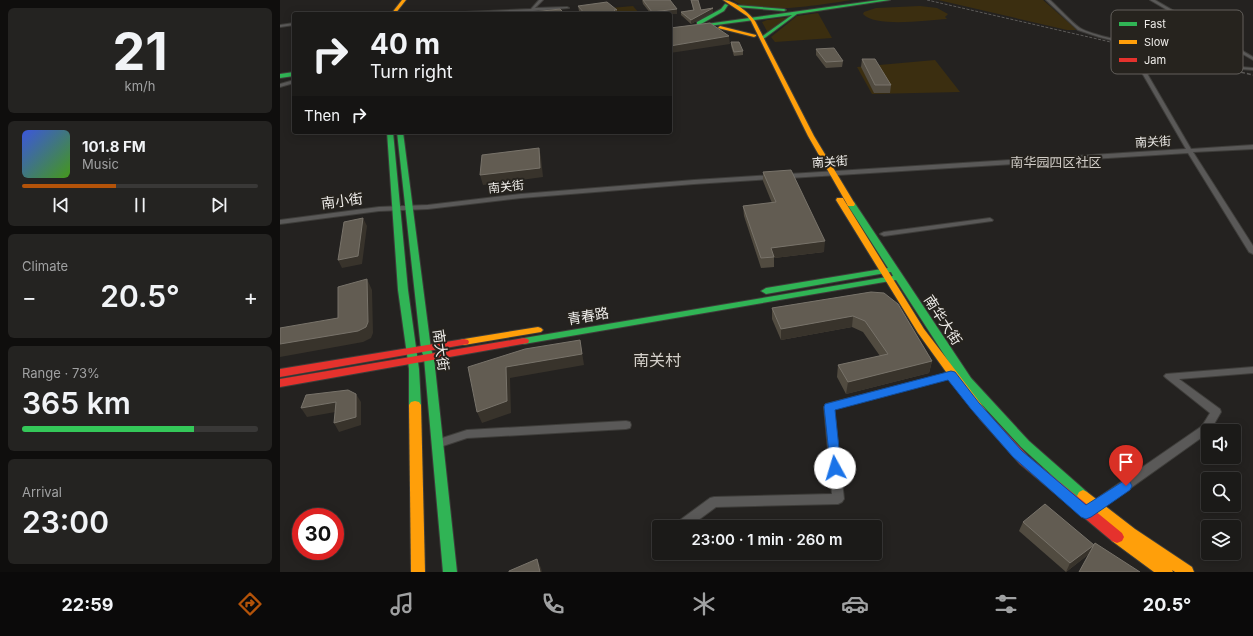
<!DOCTYPE html>
<meta charset="utf-8">
<style>
:root{--surface:#1b1a18;--page:#242321;--text:#f1f3f6;--muted:#a0a1a2;--line:#393837;--accent:#b45309}
body{margin:0;font-family:Inter,"Noto Sans SC",sans-serif;background:var(--page);color:var(--text);height:100vh;display:flex;flex-direction:column;font-size:15px;white-space:nowrap}
*{box-sizing:border-box;margin:0}
p{font-size:13px;color:var(--muted)}
.icon{flex:none;width:22px;height:22px;fill:none;stroke:currentColor;stroke-width:2;stroke-linecap:round;stroke-linejoin:round}
.map{position:relative;flex:1;overflow:hidden}
.details{display:flex;flex-direction:column;gap:8px;padding:8px;background:#0f0e0d;width:280px}
.details>*{flex:none}
.hud{position:absolute;left:12px;top:12px;width:380px;height:122px;border-radius:4px;box-shadow:0 2px 10px #0003,0 0 0 1px var(--line);background:#1b1a18;color:var(--text);overflow:hidden}
.controls{position:absolute;left:921px;top:424px;display:grid;gap:8px}
.controls a{display:grid;place-items:center;width:40px;height:40px;border-radius:4px;background:var(--surface);box-shadow:0 2px 10px #0003,0 0 0 1px var(--line);font-size:20px}
.speed{position:absolute;left:12px;top:508px;display:flex;gap:8px;font-size:20px;font-weight:700;text-align:center}
.speed>*{display:grid;place-content:center;width:52px;height:52px;border-radius:50%;background:var(--surface);box-shadow:0 2px 10px #0003,0 0 0 1px var(--line);line-height:1}
.speed .limit{border:6px solid #d22;background:#fff;color:#111}
.pin{position:absolute;display:grid;place-items:center;width:34px;height:34px;color:#fff;margin:-41px -17px;border-radius:50% 50% 50% 0;rotate:-45deg;box-shadow:0 0 4px #0007}
.pin .icon{rotate:45deg}
.me{position:absolute;width:44px;margin:-22px;rotate:354deg;stroke-linejoin:round;filter:drop-shadow(0 0 3px #0008)}
.turn{display:flex;align-items:center;gap:14px;height:84px;padding:0 12px;font-size:18px}
.turn .icon{width:52px;height:52px;stroke-width:2.5}
.turn b{display:block;font-size:28px;line-height:34px}
.then{display:flex;align-items:center;height:38px;padding:0 12px;background:#0003;gap:8px;font-size:15px}
.big{font-size:30px;font-weight:600;line-height:1.1}
.details .card{flex:1;display:flex;flex-direction:column;justify-content:center;gap:6px;min-width:0;padding:0 14px;border-radius:6px;background:var(--page)}
.details .dial{align-items:center;gap:0}
.dial b{font-size:52px;line-height:1}
.song{display:flex;align-items:center;gap:12px}
.cover{width:48px;height:48px;border-radius:6px;background:linear-gradient(135deg,hsl(230 70% 55%),hsl(100 70% 35%))}
.played{height:4px;border-radius:2px;background:linear-gradient(90deg,var(--accent) 40%,var(--line) 40%)}
.keys{display:flex;justify-content:space-around;direction:ltr}
.heat{display:flex;justify-content:space-between;align-items:center;font-size:22px;direction:ltr}
.charge{height:6px;border-radius:3px;background:linear-gradient(90deg,#34c759 73%,var(--line) 0)}
.trip{position:absolute;left:372px;top:520px;width:230px;height:40px;border-radius:4px;background:var(--surface);box-shadow:0 2px 10px #0003,0 0 0 1px var(--line);font-weight:600;line-height:40px;text-align:center}
.menu{display:flex;height:64px;justify-content:space-around;align-items:center;background:#0b0a0a;color:var(--muted)}
.menu .icon{width:28px;height:28px}
.menu .current{color:var(--accent)}
.menu b{font-size:18px;color:var(--text)}
main{display:flex;flex:1;min-height:0}
.map>svg:first-child{display:block}
.green{fill:#3b2e10}
.lines{fill:none;stroke-linecap:round;stroke-linejoin:round}
.street-casing{stroke:#3e3d3a;stroke-width:2}
.fast-casing{stroke:#3e3d3a;stroke-width:2}
.slow-casing{stroke:#3e3d3a;stroke-width:2}
.jam-casing{stroke:#3e3d3a;stroke-width:2}
.street{fill:#5a5958;fill-rule:evenodd}
.fast{fill:#30b455;fill-rule:evenodd}
.slow{fill:#ff9f0a;fill-rule:evenodd}
.jam{fill:#e5322d;fill-rule:evenodd}
.rail-far1{stroke:#5b5957;stroke-width:1;stroke-dasharray:3 1.5;stroke-linecap:butt}
.rail{stroke:#5b5957;stroke-width:1.5;stroke-dasharray:4 2;stroke-linecap:butt}
.wall{fill:#514b40}
.shaded-wall{fill:#38332b}
.building{fill:#625c52;stroke:#78736a}
.route{fill:#1a73e8;stroke:#114b97}
.labels{text-anchor:middle;stroke-width:4;stroke-linejoin:round;paint-order:stroke}
.far-street-label{font-size:12px;fill:#eeece9;stroke:#26231e}
.far-quarter-label{font-size:13px;fill:#d3cfc9;stroke:#26231e}
.street-label{font-size:14px;fill:#eeece9;stroke:#26231e}
.quarter-label{font-size:16px;fill:#d3cfc9;stroke:#26231e}
.key{fill:#26231e;stroke:#625f5b;stroke-width:1}
.key-label{font-size:11px;fill:#eeece9}
</style>
<main>
<section class="details">
<div class="card dial"><b>21</b><p>km/h</p></div>
<div class="card">
<div class="song"><i class="cover"></i><div><b>101.8 FM</b><p>Music</p></div></div>
<div class="played"></div>
<div class="keys"><svg class="icon" aria-label="previous" viewBox="0 0 24 24"><path d="M18 5L8 12l10 7zM5 5v14"/></svg><svg class="icon" aria-label="pause" viewBox="0 0 24 24"><path d="M8 5v14M16 5v14"/></svg><svg class="icon" aria-label="next" viewBox="0 0 24 24"><path d="M6 5l10 7-10 7zM19 5v14"/></svg></div>
</div>
<div class="card"><p>Climate</p>
<div class="heat"><a>−</a><b class="big">20.5°</b><a>+</a></div>
</div>
<div class="card"><p>Range · 73%</p><b class="big">365 km</b><div class="charge"></div></div>
<div class="card"><p>Arrival</p><b class="big">23:00</b></div>
</section>
<div class="map">
<svg width="973" height="572" viewBox="0 0 973 572">
<rect width="100%" height="100%" fill="#242220"/>
<g class="green">
<path d="M453,0H572C544,4 475,17 453,0Z"/>
<polygon points="658,0 763,0 797,30 787,30"/>
<polygon points="353,6 359,13 338,14 331,8"/>
<path d="M640,6L657,8L668,14L665,17L667,19C648,20 596,28 583,14L584,12L596,8Z"/>
<polygon points="538,13 552,38 495,42 491,37 517,16"/>
<polygon points="509,17 488,33 482,22 487,20"/>
<polygon points="655,60 680,92 592,94 577,67"/>
</g>
<g class="lines">
<g class="street-casing">
<g id="street">
<polygon points="259,0 263,0 255,8 287,7 289,8 253,11 251,12 249,11 161,14 163,13 251,9"/>
<path d="M766,0H770C779,8 791,22 800,28C811,35 854,44 867,44L949,66L973,68V70L949,68L867,46H854L852,53L858,58L911,149L973,145V149L913,152L973,246V254L969,252L908,153L414,184L241,198L148,209L99,211L0,224V220L99,207L148,205L241,194L414,180L906,149L854,59L848,53L851,45L819,37L798,30Z"/>
<polygon points="870,0 875,0 973,57 973,60"/>
<polygon points="14,23 14,25 0,27 0,25"/>
<polygon points="14,80 14,83 0,87 0,84"/>
<polygon points="710,218 713,220 712,221 604,236 600,234 604,232"/>
<polygon points="973,367 973,373 899,379 940,409 941,412 930,431 928,431 928,433 817,512 813,513 809,512 807,508 809,504 922,426 930,413 886,378 884,376 886,374"/>
<polygon points="671,372 674,373 676,375 674,377 554,409 564,499 562,502 558,504 436,507 409,527 394,527 396,523 430,498 434,497 552,494 544,407 546,404"/>
<polygon points="346,421 350,422 351,425 350,428 346,429 187,438 157,448 153,447 152,444 153,441 187,430"/>
</g>
</g>
<g class="fast-casing">
<g id="fast">
<polygon points="599,0 610,0 517,14 482,40 480,38 512,15 390,31 390,29"/>
<polygon points="445,4 448,5 444,11 421,24 417,24 417,22 441,9"/>
<polygon points="455,5 504,9 506,10 504,11 456,7"/>
<polygon points="14,72 14,76 0,78 0,74"/>
<polygon points="107,132 113,132 128,290 139,369 141,405 139,408 135,409 131,408 129,405 129,369 118,290"/>
<polygon points="117,132 123,132 151,349 154,358 177,572 163,572 144,358 141,349"/>
<polygon points="568,202 574,202 691,378 749,441 807,492 809,496 807,500 803,502 799,500 741,447 683,384 616,280 244,344 240,343 239,341 240,339 244,338 613,276 611,272 486,294 481,291 486,288 608,268 567,204"/>
</g>
</g>
<g class="slow-casing">
<g id="slow">
<polygon points="122,0 126,0 115,14 111,14"/>
<path d="M443,0C454,0 469,13 475,21L534,136L575,204L574,206H568L567,204L528,136L471,21L467,16Z"/>
<polygon points="440,26 476,35 476,36 474,37 438,28"/>
<polygon points="557,198 563,198 564,200 644,329 708,413 710,416 708,419 704,420 700,419 638,333 556,200"/>
<polygon points="258,327 261,328 263,330 261,332 184,345 180,344 179,342 180,340 184,339"/>
<polygon points="135,401 139,402 141,405 145,572 131,572 129,405 131,402"/>
<polygon points="803,490 807,492 855,529 912,567 914,572 895,572 892,570 893,572 874,572 832,541 830,537 832,533 837,531 799,500 797,496 799,492"/>
</g>
</g>
<g class="jam-casing">
<g id="jam">
<polygon points="244,338 248,339 249,341 248,343 0,387 0,379"/>
<polygon points="184,339 188,340 189,342 188,344 0,377 0,369"/>
<polygon points="704,412 708,413 748,456 842,533 844,537 842,541 837,543 832,541 740,464 700,419 698,416 700,413"/>
</g>
</g>
<use href="#street" class="street"/>
<use href="#fast" class="fast"/>
<use href="#slow" class="slow"/>
<use href="#jam" class="jam"/>
<polyline class="rail-far1" points="647,0 931,65"/>
<polyline class="rail" points="926,64 973,75"/>
</g>
<g class="wall">
<polygon points="362,0 397,14 371,14 363,4"/>
<polygon points="411,0 418,0 421,10 433,8 433,12 411,24 401,15 401,12 413,10"/>
<polygon points="298,6 338,14 301,14 299,11"/>
<polygon points="451,42 463,51 463,55 454,56 451,46"/>
<polygon points="536,49 563,61 562,67 546,68 536,55"/>
<polygon points="582,59 611,85 610,93 594,93 581,67"/>
<polygon points="483,172 544,252 494,258 494,267 481,268 464,216 463,206 492,203 483,181"/>
<polygon points="591,292 652,361 649,373 566,394 557,377 558,365 600,356 583,332 572,327 501,340 492,319 492,308"/>
<polygon points="743,522 814,545 809,554 786,572 739,531"/>
</g>
<g class="shaded-wall">
<polygon points="433,8 433,12 411,24 411,20"/>
<polygon points="397,9 397,14 372,14 372,12"/>
<polygon points="325,12 325,14 308,14"/>
<polygon points="449,36 450,44 390,53 390,46"/>
<polygon points="259,148 261,157 263,177 203,185 200,175"/>
<polygon points="83,218 87,226 82,264 62,268 58,260"/>
<polygon points="545,241 544,252 494,258 491,248"/>
<polygon points="87,279 92,290 93,333 91,338 83,342 0,357 0,344 86,327"/>
<polygon points="573,316 572,327 501,340 501,329"/>
<polygon points="300,340 302,352 304,365 230,378 231,413 202,423 197,412 226,367"/>
<polygon points="652,361 649,373 566,394 568,382"/>
<polygon points="76,394 81,402 81,425 59,432 54,423"/>
<polygon points="56,402 61,411 27,417 21,408"/>
<polygon points="814,545 809,554 786,572 790,563"/>
<polygon points="257,559 261,568 262,572 260,572"/>
</g>
<g class="building">
<polygon points="363,0 390,0 397,9 372,12"/>
<polygon points="411,0 418,0 421,10 433,8 411,20 401,12 414,10"/>
<polygon points="327,2 337,10 334,10 338,14 327,14 325,12 305,14 298,6"/>
<polygon points="280,9 285,14 255,14 254,12"/>
<polygon points="430,23 449,36 390,46 390,28"/>
<polygon points="451,42 459,42 463,51 454,52"/>
<polygon points="554,48 563,61 546,62 536,49"/>
<polygon points="582,59 595,59 611,85 595,85"/>
<polygon points="259,148 260,168 200,175 202,155"/>
<polygon points="511,170 545,241 491,248 494,257 481,258 463,206 496,202 483,172"/>
<polygon points="83,218 78,256 58,260 64,222"/>
<polygon points="87,279 88,322 86,327 78,331 0,344 0,328 58,318 58,287"/>
<polygon points="591,292 604,293 618,304 652,361 568,382 558,365 608,354 585,321 573,316 501,329 492,308"/>
<polygon points="300,340 302,354 226,367 227,401 197,412 188,367 245,349"/>
<polygon points="68,390 76,394 76,417 54,423 56,402 21,408 26,395"/>
<polygon points="765,504 814,545 790,563 743,522"/>
<polygon points="815,543 860,572 799,572"/>
<polygon points="257,559 260,572 229,572 229,571"/>
</g>
<polygon class="route" points="671,371 675,372 699,403 742,451 806,505 842,482 846,480 850,482 852,486 850,490 811,517 806,519 801,517 733,457 691,409 668,380 555,410 561,468 560,472 555,473 551,472 544,407 545,404"/>
<g class="labels">
<g class="far-street-label">
<text transform="translate(873 142) rotate(-3)" y="4">南关街</text>
<text transform="translate(550 162) rotate(-4)" y="4">南关街</text>
<text transform="translate(226 187) rotate(-6)" y="4">南关街</text>
</g>
<g class="far-quarter-label">
<text x="776" y="167">南华园四区社区</text>
</g>
<g class="street-label">
<text transform="translate(62 201) rotate(-7)" y="5">南小街</text>
<text transform="translate(308 316) rotate(-10)" y="5">青春路</text>
<text transform="translate(663 320) rotate(57)" y="5">南华大街</text>
<text transform="translate(161 350) rotate(82)" y="5">南大街</text>
</g>
<g class="quarter-label">
<text x="377" y="366">南关村</text>
</g>
</g>
<rect x="831" y="10" width="132" height="64" rx="6" class="key"/>
<rect x="839" y="22" width="18" height="4" fill="#30b455"/>
<rect x="839" y="40" width="18" height="4" fill="#ff9f0a"/>
<rect x="839" y="58" width="18" height="4" fill="#e5322d"/>
<g class="key-label">
<text x="864" y="28">Fast</text>
<text x="864" y="46">Slow</text>
<text x="864" y="64">Jam</text>
</g>
</svg>
<div class="controls">
<a><svg class="icon" aria-label="sound" viewBox="0 0 24 24"><path d="M4 9h4l5-4v14l-5-4H4zM17 9q2 3 0 6"/></svg></a>
<a><svg class="icon" aria-label="search" viewBox="0 0 24 24"><circle cx="10" cy="10" r="6"/><path d="M15 15l6 6"/></svg></a>
<a><svg class="icon" aria-label="layers" viewBox="0 0 24 24"><path d="M12 4l9 5-9 5-9-5zM3 14l9 5 9-5"/></svg></a>
</div>
<div class="speed"><div class="limit">30</div></div>
<div class="pin" style="left:846px;top:486px;background:#d93025"><svg class="icon" aria-label="arrive" viewBox="0 0 24 24"><path d="M6 21V4h12l-3 4 3 4H6"/></svg></div>
<svg class="me" style="left:555px;top:468px" viewBox="-20 -20 40 40"><circle r="19" fill="#fff"/><path d="M0-13L10 11 0 6-10 11z" fill="#1a73e8"/></svg>
<div class="trip">23:00 · 1 min · 260 m</div>
<div class="hud">
<div class="turn"><svg class="icon" aria-label="right" viewBox="0 0 24 24"><path d="M7 20v-9h11M14 6l5 5-5 5"/></svg><div><b>40 m</b>Turn right</div></div>
<div class="then">Then<svg class="icon" aria-label="right" viewBox="0 0 24 24"><path d="M7 20v-9h11M14 6l5 5-5 5"/></svg></div>
</div>
</div>
</main>
<nav class="menu">
<b>22:59</b>
<svg class="icon current" aria-label="directions" viewBox="0 0 24 24"><path d="M12 3l9 9-9 9-9-9zM9 14v-3h6M13 9l2 2-2 2"/></svg>
<svg class="icon" aria-label="music" viewBox="0 0 24 24"><path d="M9 18V5l10-2v13"/><circle cx="6" cy="18" r="3"/><circle cx="16" cy="16" r="3"/></svg>
<svg class="icon" aria-label="phone" viewBox="0 0 24 24"><path d="M5 4h4l2 5-3 2q2 4 5 5l2-3 5 2v4C11 20 4 13 5 4z"/></svg>
<svg class="icon" aria-label="climate" viewBox="0 0 24 24"><path d="M12 3v18M4 7l16 10M4 17L20 7"/></svg>
<svg class="icon" aria-label="car" viewBox="0 0 24 24"><path d="M5 17H2v-5l4-1 3-4h7l3 4 3 1v5h-3M9 17h6M6 11h13"/><circle cx="7" cy="17" r="2"/><circle cx="17" cy="17" r="2"/></svg>
<svg class="icon" aria-label="filters" viewBox="0 0 24 24"><path d="M4 7h16M4 17h16"/><circle cx="9" cy="7" r="2"/><circle cx="15" cy="17" r="2"/></svg>
<b>20.5°</b>
</nav>
